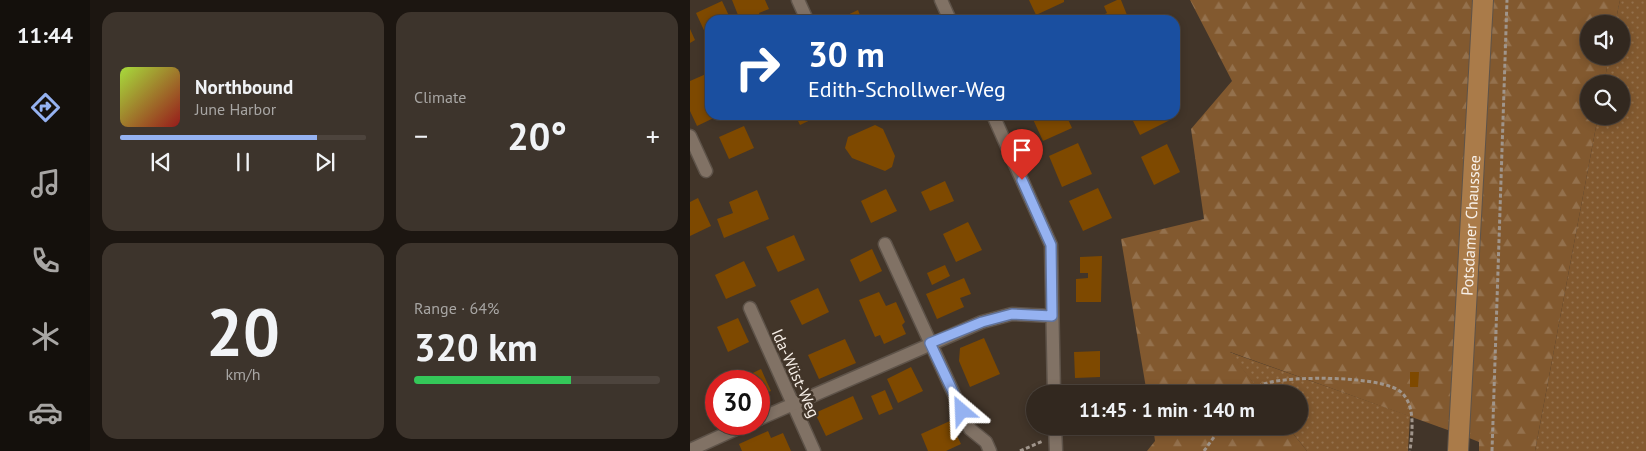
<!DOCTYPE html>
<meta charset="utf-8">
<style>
:root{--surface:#32281f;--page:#3d342c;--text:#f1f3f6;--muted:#a8a6a4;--line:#4d443d;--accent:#95b2f1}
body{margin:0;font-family:"PT Sans",sans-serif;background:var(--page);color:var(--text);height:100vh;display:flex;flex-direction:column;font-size:19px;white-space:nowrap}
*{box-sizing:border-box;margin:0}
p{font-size:16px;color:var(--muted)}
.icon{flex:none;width:28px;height:28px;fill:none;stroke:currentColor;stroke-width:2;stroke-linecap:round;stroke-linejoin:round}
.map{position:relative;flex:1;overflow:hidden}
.side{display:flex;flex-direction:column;gap:12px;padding:12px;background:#1c1611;width:600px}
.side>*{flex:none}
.top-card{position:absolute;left:15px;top:15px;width:475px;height:105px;border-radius:15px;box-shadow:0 2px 8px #0003,0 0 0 1px var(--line);background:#1a4fa0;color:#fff;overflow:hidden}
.buttons{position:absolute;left:890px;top:15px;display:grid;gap:10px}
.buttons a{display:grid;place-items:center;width:50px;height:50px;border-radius:50%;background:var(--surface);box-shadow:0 2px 8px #0003,0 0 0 1px var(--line);font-size:25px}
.speed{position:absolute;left:15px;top:370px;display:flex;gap:10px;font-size:25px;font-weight:700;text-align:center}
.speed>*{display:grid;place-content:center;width:65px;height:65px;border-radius:50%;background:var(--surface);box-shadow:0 2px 8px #0003,0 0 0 1px var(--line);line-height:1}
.speed .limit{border:8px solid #d22;background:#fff;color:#111}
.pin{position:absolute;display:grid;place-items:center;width:42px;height:42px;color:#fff;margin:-51px -21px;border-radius:50% 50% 50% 0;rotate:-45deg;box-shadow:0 0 5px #0007}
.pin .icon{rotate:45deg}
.me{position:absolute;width:55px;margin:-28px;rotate:334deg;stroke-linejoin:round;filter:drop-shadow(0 0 4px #0008)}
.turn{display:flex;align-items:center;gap:18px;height:105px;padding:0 20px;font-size:22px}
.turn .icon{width:65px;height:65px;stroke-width:2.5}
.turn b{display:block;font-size:35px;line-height:42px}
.big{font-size:38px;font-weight:600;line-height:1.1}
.side .tile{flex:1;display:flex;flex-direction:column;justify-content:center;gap:8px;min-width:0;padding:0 18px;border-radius:15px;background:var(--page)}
.side .dial{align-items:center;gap:0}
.dial b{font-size:65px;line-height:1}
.song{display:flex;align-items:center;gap:15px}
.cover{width:60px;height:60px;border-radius:8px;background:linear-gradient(135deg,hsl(80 70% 55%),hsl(0 70% 35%))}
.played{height:5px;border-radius:2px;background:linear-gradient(90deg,var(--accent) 80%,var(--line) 80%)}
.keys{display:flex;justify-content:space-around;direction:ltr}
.heat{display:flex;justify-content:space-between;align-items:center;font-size:28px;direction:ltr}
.charge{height:8px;border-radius:4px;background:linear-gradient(90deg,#34c759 64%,var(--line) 0)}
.side .tiles{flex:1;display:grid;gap:12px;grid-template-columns:repeat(2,1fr)}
.trip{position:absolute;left:336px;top:385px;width:282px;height:50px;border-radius:25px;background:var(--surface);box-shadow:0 2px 8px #0003,0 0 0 1px var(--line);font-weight:600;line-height:50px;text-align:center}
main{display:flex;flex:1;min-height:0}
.menu{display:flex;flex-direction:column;width:90px;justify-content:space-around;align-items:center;background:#14100c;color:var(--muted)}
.menu .icon{width:35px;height:35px}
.menu .active{color:var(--accent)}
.menu b{font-size:22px;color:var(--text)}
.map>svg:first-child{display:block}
.grass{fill:url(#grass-dots)}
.forest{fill:url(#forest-firs)}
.building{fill:#7e4900}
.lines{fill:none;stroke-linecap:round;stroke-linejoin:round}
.street-casing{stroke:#5e5349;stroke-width:15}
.primary-casing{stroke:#5e5349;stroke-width:22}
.path{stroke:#a0958b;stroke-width:3;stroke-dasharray:4 2.5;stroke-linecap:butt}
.street{stroke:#817265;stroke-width:12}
.primary{stroke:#aa7b49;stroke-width:20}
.route-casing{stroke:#61749d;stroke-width:12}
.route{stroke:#95b2f1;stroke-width:9}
.labels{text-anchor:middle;stroke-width:5;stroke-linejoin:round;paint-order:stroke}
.street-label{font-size:16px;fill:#f7efe7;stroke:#423529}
</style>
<main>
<nav class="menu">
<b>11:44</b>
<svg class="icon active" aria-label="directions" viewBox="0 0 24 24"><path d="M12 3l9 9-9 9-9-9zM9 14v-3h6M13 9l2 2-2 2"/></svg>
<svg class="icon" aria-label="music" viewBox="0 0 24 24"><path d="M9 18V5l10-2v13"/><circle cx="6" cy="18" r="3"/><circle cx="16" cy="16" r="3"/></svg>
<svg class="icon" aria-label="phone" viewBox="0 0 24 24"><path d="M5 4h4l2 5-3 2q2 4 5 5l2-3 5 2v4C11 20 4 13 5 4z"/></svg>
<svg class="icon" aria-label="climate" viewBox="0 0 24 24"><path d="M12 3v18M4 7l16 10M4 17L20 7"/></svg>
<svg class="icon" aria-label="car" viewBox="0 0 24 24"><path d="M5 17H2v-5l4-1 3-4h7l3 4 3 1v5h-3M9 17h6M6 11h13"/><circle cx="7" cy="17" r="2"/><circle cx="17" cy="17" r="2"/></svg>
</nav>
<section class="side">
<div class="tiles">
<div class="tile">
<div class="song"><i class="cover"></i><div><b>Northbound</b><p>June Harbor</p></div></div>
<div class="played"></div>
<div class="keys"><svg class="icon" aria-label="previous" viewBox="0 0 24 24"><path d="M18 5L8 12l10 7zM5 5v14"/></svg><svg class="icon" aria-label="pause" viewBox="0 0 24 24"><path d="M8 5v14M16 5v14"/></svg><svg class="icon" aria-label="next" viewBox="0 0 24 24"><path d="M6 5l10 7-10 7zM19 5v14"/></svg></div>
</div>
<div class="tile"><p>Climate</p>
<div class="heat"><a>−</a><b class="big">20°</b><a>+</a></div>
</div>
<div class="tile dial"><b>20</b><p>km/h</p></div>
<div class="tile"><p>Range · 64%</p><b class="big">320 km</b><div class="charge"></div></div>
</div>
</section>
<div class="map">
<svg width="956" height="451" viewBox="0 0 956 451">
<defs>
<pattern id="grass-dots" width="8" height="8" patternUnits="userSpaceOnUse" patternTransform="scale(1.25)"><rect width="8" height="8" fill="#82592f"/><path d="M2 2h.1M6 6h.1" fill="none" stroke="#94714d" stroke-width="1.8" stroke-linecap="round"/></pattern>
<pattern id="forest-firs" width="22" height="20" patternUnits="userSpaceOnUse" patternTransform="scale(1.25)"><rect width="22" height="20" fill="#82592f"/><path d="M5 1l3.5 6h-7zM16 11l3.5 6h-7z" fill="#94714d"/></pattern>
</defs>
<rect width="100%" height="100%" fill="#423529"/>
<g class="grass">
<polygon points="930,0 956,0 956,451 845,451 908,116 931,116 931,84 914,84 919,56 931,56 931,24 925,24"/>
<polygon points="539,352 720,416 718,451 617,451 597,426 610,426 610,394 572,394"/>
</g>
<g class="forest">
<polygon points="500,0 930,0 925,24 899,24 899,56 919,56 914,84 899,84 899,116 908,116 845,451 789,451 789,442 769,434 540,352 572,394 457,394 431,239 514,219 501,129 542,81"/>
<polygon points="463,426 597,426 617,451 457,451 465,441"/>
</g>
<g class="building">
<polygon points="42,0 75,0 79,9 69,13 71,18 67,20 61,20 60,16 50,20"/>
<polygon points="339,0 374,0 374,2 346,15"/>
<polygon points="427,0 431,0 439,20 407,20 406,18 417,13 414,6"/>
<polygon points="32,1 41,20 20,20 20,38 18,39 6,13"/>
<polygon points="168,10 172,20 147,20"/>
<polygon points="0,29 5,40 0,43"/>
<polygon points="16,74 20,85 20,115 30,115 7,126 0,111 0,81"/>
<polygon points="105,115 131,115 110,125"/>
<polygon points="341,115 376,115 382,128 353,141"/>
<polygon points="440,115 475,115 478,121 450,135"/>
<polygon points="185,125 193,129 205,156 202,167 195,171 162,158 155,148 158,137"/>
<polygon points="54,126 64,148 39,159 29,137"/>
<polygon points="388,143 402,174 372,187 359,156"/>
<polygon points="477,144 490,172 464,185 451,157"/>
<polygon points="255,181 264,201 240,211 231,192"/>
<polygon points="408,188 422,218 393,231 379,201"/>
<polygon points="196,189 207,211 181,223 171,201"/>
<polygon points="67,190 79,219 34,238 27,219 43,213 39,202"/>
<polygon points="8,198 21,226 0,236 0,202"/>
<polygon points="278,222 292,250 266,262 253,234"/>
<polygon points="104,235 115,260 88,272 76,247"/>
<polygon points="182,249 192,271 170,282 160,260"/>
<polygon points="412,256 411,302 386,302 386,279 398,278 398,273 390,273 390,257"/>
<polygon points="54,261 66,286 36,299 25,275"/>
<polygon points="255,265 260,276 242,285 237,273"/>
<polygon points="274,278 281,294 270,298 274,307 247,319 236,294"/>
<polygon points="128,288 139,312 112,325 100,301"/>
<polygon points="189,292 196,306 206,302 215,322 212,325 216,334 194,344 190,335 185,337 169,300"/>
<polygon points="48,318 59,342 38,352 27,327"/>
<polygon points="294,338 310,374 280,387 269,361 270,348"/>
<polygon points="155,339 166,363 129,379 118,355"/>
<polygon points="410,351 410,377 385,378 384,352"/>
<polygon points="221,367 233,391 208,403 197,379"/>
<polygon points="71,369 81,391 69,396 69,381 46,381"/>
<polygon points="720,372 729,372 728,387 720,387"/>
<polygon points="195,390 203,409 189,415 181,396"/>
<polygon points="163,396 173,419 136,436 125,413"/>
<polygon points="260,421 271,444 256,451 238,451 231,434"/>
<polygon points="78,431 81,438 93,433 101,451 52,451 49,444"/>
</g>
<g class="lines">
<g class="street-casing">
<g id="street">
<polyline points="108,0 117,20"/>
<polyline points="251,0 260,20"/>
<polyline points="303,115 361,245 364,394"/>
<polyline points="0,136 16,171"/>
<polyline points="195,244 280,429 296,442 300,451"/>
<polyline points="60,308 124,451"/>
<polyline points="69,419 292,322 322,314 362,316"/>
<polyline points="365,426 366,451"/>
<polyline points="0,450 57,424"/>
</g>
</g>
<g class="primary-casing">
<g id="primary">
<path id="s1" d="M768,451L793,0"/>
</g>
</g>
<g class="path">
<path d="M557,394C563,390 571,384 577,383C601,376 694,375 712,393C726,407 722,433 720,451"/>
<polyline points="330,451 353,441"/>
<polyline points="514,451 532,426"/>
<polyline points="802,451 817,0"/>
</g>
<use href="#street" class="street"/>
<use href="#primary" class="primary"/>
</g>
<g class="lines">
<g class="route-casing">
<polyline id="route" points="272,411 240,343 292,322 322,314 362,316 361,245 332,180"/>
</g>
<use href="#route" class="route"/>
</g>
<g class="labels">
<g class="street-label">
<text dy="6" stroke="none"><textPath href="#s1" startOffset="226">Potsdamer Chaussee</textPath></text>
<text transform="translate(106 373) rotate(66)" y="6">Ida-Wüst-Weg</text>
</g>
</g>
</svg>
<div class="buttons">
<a><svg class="icon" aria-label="sound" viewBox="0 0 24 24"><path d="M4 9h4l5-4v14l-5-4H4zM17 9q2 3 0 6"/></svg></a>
<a><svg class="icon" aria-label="search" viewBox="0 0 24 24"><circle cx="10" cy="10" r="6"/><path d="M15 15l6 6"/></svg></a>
</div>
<div class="speed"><div class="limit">30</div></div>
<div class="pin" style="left:332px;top:180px;background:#d93025"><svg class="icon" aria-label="arrive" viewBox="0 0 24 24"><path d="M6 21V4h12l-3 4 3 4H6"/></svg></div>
<svg class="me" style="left:272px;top:411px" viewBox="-20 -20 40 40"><path d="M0-17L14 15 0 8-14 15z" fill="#95b2f1" stroke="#fff" stroke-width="4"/></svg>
<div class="trip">11:45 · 1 min · 140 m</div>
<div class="top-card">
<div class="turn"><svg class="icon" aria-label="right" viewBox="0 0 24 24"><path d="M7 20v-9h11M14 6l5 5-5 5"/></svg><div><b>30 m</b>Edith-Schollwer-Weg</div></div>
</div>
</div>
</main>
